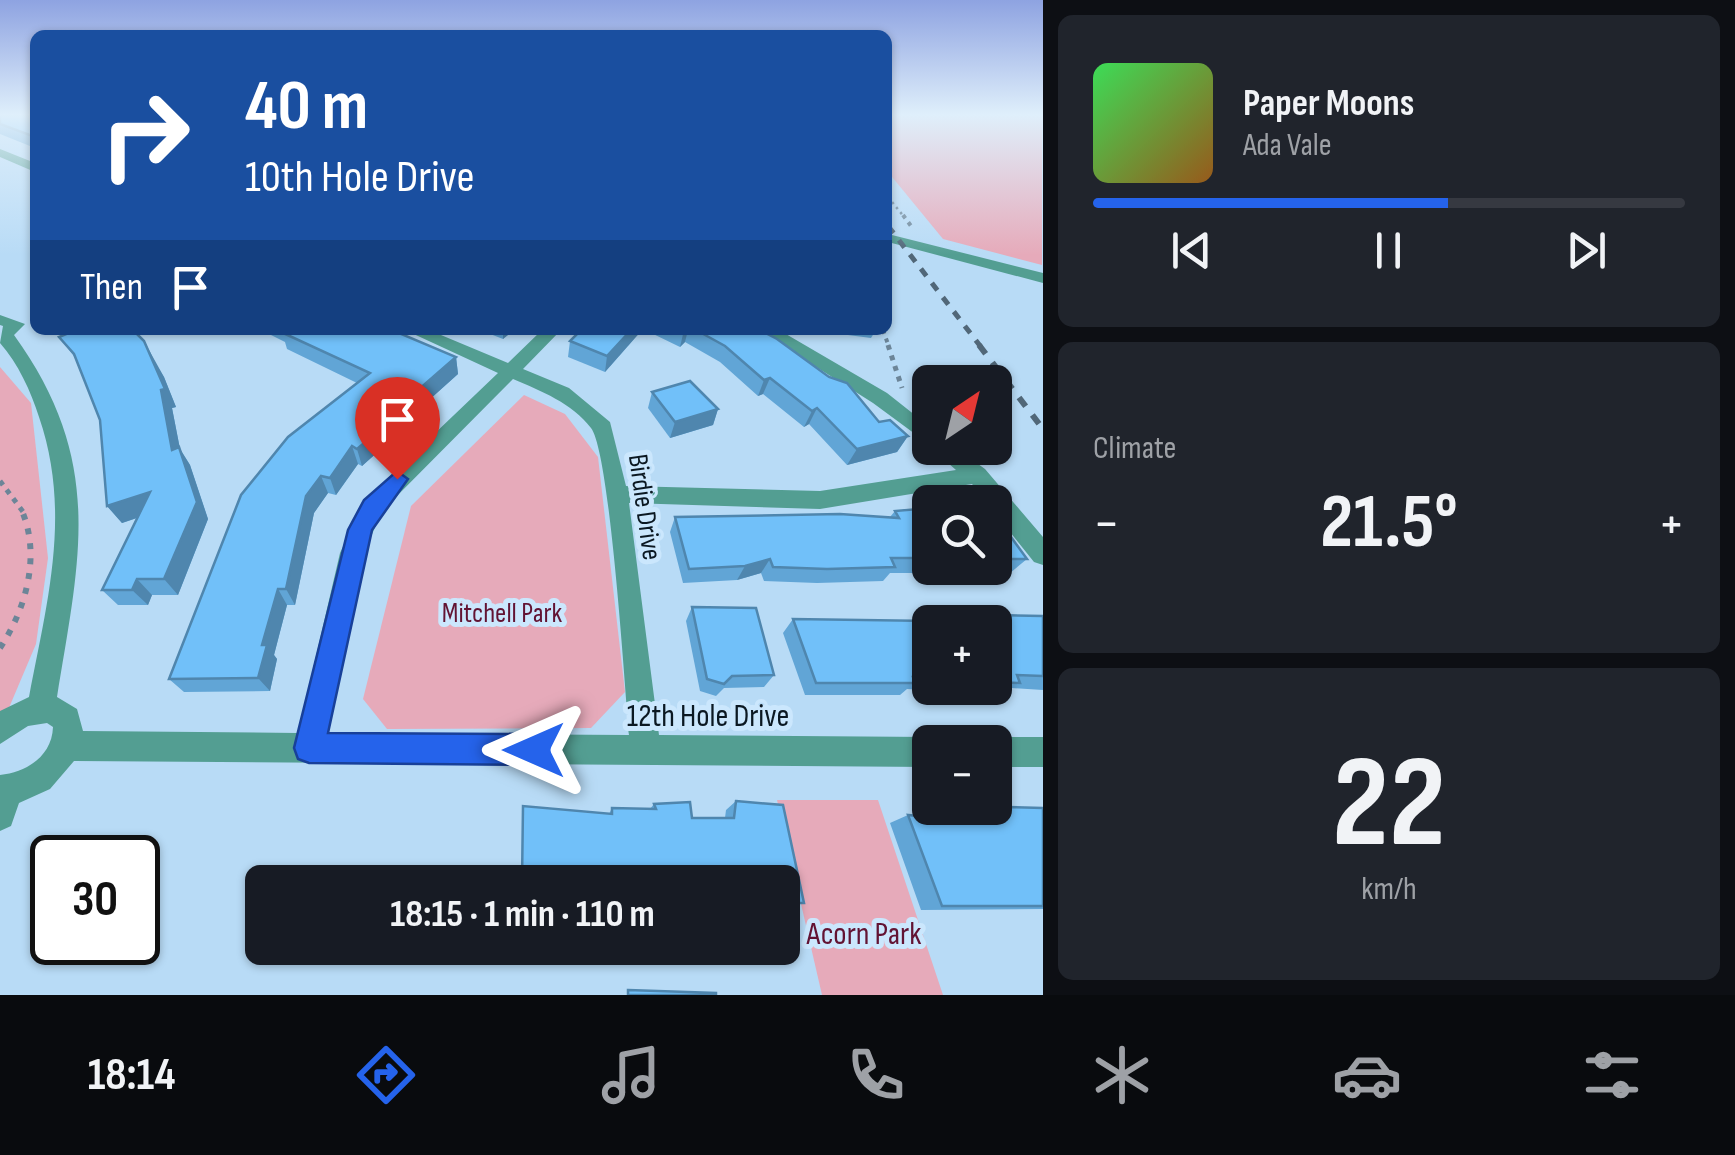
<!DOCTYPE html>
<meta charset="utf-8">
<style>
:root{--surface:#171b24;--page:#20242c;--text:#f1f3f6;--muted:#9ea1a6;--line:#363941;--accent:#2563eb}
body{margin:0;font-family:"Sofia Sans Condensed",sans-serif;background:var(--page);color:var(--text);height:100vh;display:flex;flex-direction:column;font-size:38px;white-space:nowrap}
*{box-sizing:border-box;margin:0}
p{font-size:32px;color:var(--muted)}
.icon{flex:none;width:55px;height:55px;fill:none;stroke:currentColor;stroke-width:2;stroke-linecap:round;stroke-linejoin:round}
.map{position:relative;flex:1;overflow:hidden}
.side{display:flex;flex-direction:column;gap:15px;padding:15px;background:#0d0f14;width:692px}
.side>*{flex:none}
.guide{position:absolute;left:30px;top:30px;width:862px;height:305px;border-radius:15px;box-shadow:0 2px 8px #0004;background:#1a4fa0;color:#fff;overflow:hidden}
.needle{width:65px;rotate:35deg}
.controls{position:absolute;left:912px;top:365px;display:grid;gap:20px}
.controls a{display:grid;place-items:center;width:100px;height:100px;border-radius:15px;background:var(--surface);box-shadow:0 2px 8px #0004;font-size:50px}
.speed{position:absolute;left:30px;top:835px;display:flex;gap:20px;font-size:50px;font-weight:700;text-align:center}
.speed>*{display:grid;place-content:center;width:130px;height:130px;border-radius:50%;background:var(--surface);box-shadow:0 2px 8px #0004;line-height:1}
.speed .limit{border:5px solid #111;border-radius:15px;background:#fff;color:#111}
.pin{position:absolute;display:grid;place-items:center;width:85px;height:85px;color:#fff;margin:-102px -42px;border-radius:50% 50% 50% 0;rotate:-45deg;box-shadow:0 0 10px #0007}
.pin .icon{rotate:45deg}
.me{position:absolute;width:110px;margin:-55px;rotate:270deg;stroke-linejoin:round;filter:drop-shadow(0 0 8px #0008)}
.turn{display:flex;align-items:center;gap:35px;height:210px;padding:0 50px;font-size:45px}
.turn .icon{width:130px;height:130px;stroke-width:2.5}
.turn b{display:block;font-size:70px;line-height:85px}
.then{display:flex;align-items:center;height:95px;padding:0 50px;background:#0003;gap:20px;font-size:38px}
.big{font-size:75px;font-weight:700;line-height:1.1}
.side .tile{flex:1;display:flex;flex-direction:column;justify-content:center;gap:15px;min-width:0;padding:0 35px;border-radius:15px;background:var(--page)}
.side .dial{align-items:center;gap:0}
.dial b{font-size:130px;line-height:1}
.song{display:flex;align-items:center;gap:30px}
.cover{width:120px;height:120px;border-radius:15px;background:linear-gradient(135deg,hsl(130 70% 55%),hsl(30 70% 35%))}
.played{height:10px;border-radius:5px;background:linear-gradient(90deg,var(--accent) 60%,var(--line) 60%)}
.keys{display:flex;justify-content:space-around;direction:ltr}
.heat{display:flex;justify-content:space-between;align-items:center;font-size:55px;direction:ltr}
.trip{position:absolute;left:245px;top:865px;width:555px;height:100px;border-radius:15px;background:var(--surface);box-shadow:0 2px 8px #0004;font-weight:700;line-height:100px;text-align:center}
.tab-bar{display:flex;height:160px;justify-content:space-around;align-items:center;background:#090b0e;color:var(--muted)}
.tab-bar .icon{width:70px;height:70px}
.tab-bar .selected{color:var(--accent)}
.tab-bar b{font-size:45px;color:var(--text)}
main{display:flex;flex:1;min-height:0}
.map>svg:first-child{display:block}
.green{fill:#e6aaba}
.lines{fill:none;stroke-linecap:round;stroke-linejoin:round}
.path-far3{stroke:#6c8598;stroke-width:2.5;stroke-dasharray:2.5 4;stroke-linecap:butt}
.path-far2{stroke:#6c8598;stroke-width:4;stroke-dasharray:4 5;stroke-linecap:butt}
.path-far1{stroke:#6c8598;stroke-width:5;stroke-dasharray:5 6;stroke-linecap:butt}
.path{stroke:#6c8598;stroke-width:6;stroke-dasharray:6 9;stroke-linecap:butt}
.street{fill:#539e92;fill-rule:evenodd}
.rail-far1{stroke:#516778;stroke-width:5;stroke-dasharray:9 9;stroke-linecap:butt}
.rail{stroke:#516778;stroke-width:6;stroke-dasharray:11 11;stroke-linecap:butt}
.wall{fill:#61a5d6}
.shaded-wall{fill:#4f86ae}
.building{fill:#71c0f9;stroke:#4f86ae;stroke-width:2.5}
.route{fill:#2563eb;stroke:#184099;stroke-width:2.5}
.labels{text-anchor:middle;stroke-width:10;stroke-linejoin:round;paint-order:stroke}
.street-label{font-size:28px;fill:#0b1822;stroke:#cbe7fd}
.park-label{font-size:28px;fill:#621333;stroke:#cbe7fd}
.near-street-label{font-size:32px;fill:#0b1822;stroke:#cbe7fd}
.near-park-label{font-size:32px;fill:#621333;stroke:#cbe7fd}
</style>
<main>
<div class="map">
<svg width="1043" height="995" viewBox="0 0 1043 995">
<rect width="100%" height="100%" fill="#b8dbf6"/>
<g class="green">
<polygon points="888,115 1042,115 1042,265 943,239 888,172"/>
<polygon points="0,367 31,403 48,558 36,644 0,729"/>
<polygon points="524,395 565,414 598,457 625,692 591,728 387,729 363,699 411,506"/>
<polygon points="777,800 878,800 943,995 822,995"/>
</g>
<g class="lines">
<polyline class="path-far3" points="888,197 905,218"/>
<g class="path-far2">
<polyline points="903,215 911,226"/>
<polyline points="883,330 889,347"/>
</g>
<g class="path-far1">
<polyline points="888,345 902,388"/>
<polyline points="0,481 24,513"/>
</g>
<path class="path" d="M0,648C26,609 41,556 22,511"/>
<g class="street">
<polygon points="0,149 35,163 35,172 0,157"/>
<polygon points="888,234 1043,273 1043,283 888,242"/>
<path d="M0,315L25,324L14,335C105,461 80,556 57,697L77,709L83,731L298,733L340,553L365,500L498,373L405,330H429L508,363L542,330H561L523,369L569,388L610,422L626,486L820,491L956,470L931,448H956L985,469L1043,537V565L1034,562L995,513V502H987L972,484L820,509L629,503L659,735L930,737L941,742H930V767L74,761L50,789L19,803L11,826L0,831V775C27,772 52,756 53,727L47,723L28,726L0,744V711L29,697C47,602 72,513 39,417C31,392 18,363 0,343L3,326L0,325ZM513,379C541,391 572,403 591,428C610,452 625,689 629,735L327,733L364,553L382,511Z"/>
<polygon points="758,330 779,330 887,393 930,427 930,445 873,403"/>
<polygon points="995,737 1043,737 1043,767 995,767 995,742 984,742"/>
</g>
<polyline class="rail-far1" points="888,226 981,347"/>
<polyline class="rail" points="979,345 1043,429"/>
</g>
<g class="wall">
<polygon points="0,115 35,115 35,148 0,134"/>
<polygon points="65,330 133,330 164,377 176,407 172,408 180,449 190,465 208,519 178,595 152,595 148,605 118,605 102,590 137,518 122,523 107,506 100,420 77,360 59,337 67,334"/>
<polygon points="261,330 392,330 456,357 458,374 380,444 381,449 362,466 358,464 336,495 328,493 314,513 295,605 287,605 274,655 277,659 270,691 184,692 169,679 357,383 287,349 285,342"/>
<polygon points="480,330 514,330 503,339"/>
<polygon points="642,330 605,372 568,357 570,341"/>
<polygon points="645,330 760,330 879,422 908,436 897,452 847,465 809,424 804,427 763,394 758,396 720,362 685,342 680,347"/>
<polygon points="846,330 876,330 871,338 848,335"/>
<polygon points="652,392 718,409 713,425 670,438 648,408"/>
<polygon points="930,508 930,568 995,568 995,515 1027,559 1010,573 890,573 883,581 817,583 764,581 761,573 737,580 683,583 670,532 675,517 890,517 895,511"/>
<polygon points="692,607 774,675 764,687 724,688 716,696 700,691 686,621"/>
<polygon points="997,615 1043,616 1043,690 1012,688 1001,695 967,693 964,688 959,688 995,688 995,622 930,622 930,685 923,690 907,689 900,695 805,695 783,633 793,619 989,622"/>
<polygon points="736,801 804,903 790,907 782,907 782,882 609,814 612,808 650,809 654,804 692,818 725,818 726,810"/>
<polygon points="1005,807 1043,808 1043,909 921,910 890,823 908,815 929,817 953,809 992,812"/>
</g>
<g class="shaded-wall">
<polygon points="503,330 514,330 503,339"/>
<polygon points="631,330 642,330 605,372 607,356"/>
<polygon points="684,330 688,330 685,342 680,347"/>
<polygon points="144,341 164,377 176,407 172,408 180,449 190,465 208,519 178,595 164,579 172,450 161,390"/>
<polygon points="456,357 458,374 380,444 381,449 362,466 357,449 372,430"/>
<polygon points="770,378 763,394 758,396 764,380"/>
<polygon points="817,408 809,424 804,427 812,411"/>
<polygon points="718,409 713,425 670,438 675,422"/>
<polygon points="908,436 897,452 847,465 857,449"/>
<polygon points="352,446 358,464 336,495 330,478"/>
<polygon points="321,476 328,493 314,513 295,605 286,589 306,496"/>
<polygon points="150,492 163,509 122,523 107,506"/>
<polygon points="770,559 761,573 737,580 745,566"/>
<polygon points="137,579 152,595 148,605 132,590"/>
<polygon points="278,589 287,605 274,655 277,659 270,691 258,678 262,645"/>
</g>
<g class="building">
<polygon points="0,115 35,115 35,137 0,124"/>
<polygon points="67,330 133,330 144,341 165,389 161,390 172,450 179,447 197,502 164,579 137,579 132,590 102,590 150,492 107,506 100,420 74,354 59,337 69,333"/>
<polygon points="283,330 392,330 456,357 372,430 377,432 357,449 352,446 330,478 321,476 306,496 286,589 278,589 262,645 267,645 258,678 169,679 241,495 288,437 370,373 281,332"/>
<polygon points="581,330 631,330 607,356 570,341"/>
<polygon points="696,330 760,330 777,339 829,377 847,383 879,422 890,420 908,436 857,449 817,408 812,411 770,378 764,380 725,346"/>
<polygon points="690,381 718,409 675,422 652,392"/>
<polygon points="930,508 930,558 891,558 895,567 827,569 773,567 770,559 745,566 689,569 675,517 840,514 899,518 895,511"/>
<polygon points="995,515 1027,559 995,559"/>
<polygon points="692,607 756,608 774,675 732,676 724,684 707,679"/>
<polygon points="997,615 1043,616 1043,676 1017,675 1020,683 995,682 995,622 930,622 930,678 913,677 915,683 816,683 793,619 1001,622"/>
<polygon points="736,801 783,805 804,903 782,903 782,882 522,882 523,806 612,814 612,808 656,809 654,804 690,802 692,818 734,818"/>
<polygon points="1005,807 1043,808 1043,906 942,906 908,815 938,818 942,812 952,814 953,809 1008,814"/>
<polygon points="628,990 716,993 716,995 628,995"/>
</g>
<linearGradient id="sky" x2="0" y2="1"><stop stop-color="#8ea3e1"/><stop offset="0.45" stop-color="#dfeffb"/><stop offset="1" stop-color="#dfeffb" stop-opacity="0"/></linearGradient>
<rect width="1043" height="255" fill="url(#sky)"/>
<polygon class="route" points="397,471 408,479 372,530 328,733 534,734 545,739 549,750 545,760 534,765 309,763 298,759 294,748 348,530 364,500"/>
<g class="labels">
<g class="street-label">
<text transform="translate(646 507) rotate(82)" y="10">Birdie Drive</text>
</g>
<g class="park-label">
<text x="502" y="622">Mitchell Park</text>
</g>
<g class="near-street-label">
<text x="708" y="726">12th Hole Drive</text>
</g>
<g class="near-park-label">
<text x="864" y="944">Acorn Park</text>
</g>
</g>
</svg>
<div class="controls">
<a><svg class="needle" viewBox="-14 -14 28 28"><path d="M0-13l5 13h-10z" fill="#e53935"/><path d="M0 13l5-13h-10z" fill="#9ea1a6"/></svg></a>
<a><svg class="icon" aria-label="search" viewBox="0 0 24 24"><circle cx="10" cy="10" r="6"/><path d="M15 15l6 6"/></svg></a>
<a>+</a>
<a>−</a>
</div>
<div class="speed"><div class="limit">30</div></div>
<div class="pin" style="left:397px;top:479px;background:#d93025"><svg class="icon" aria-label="arrive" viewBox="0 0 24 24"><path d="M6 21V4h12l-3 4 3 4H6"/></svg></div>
<svg class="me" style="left:534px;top:750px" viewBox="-20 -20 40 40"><path d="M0-17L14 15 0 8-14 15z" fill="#2563eb" stroke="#fff" stroke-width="4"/></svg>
<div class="trip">18:15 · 1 min · 110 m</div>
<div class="guide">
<div class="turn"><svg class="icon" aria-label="right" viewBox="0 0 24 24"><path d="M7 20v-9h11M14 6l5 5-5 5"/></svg><div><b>40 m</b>10th Hole Drive</div></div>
<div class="then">Then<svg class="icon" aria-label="arrive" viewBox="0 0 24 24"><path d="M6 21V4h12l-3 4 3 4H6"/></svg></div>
</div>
</div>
<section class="side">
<div class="tile">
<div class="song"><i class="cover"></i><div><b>Paper Moons</b><p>Ada Vale</p></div></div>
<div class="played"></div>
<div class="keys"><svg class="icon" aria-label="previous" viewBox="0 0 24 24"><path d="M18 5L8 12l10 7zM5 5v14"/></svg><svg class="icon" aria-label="pause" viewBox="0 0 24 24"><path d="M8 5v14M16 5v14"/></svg><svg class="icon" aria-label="next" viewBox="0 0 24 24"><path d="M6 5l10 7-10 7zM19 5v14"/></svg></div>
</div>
<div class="tile"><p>Climate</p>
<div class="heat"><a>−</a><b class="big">21.5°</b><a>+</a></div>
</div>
<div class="tile dial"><b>22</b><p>km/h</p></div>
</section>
</main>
<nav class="tab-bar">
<b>18:14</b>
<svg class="icon selected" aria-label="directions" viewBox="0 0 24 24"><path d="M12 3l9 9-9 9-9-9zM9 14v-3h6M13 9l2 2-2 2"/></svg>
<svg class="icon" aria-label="music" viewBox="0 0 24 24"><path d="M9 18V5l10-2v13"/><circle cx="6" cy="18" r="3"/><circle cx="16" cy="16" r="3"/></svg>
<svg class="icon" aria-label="phone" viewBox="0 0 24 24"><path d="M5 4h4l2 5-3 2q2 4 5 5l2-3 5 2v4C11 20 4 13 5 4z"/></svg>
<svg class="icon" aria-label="climate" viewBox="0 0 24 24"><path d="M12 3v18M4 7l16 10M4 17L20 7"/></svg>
<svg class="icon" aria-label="car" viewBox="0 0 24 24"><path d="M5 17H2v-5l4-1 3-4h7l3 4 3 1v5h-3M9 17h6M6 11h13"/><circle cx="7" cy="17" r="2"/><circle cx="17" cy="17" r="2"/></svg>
<svg class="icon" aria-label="filters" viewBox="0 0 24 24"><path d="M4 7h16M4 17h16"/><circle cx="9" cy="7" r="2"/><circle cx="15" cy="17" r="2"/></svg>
</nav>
